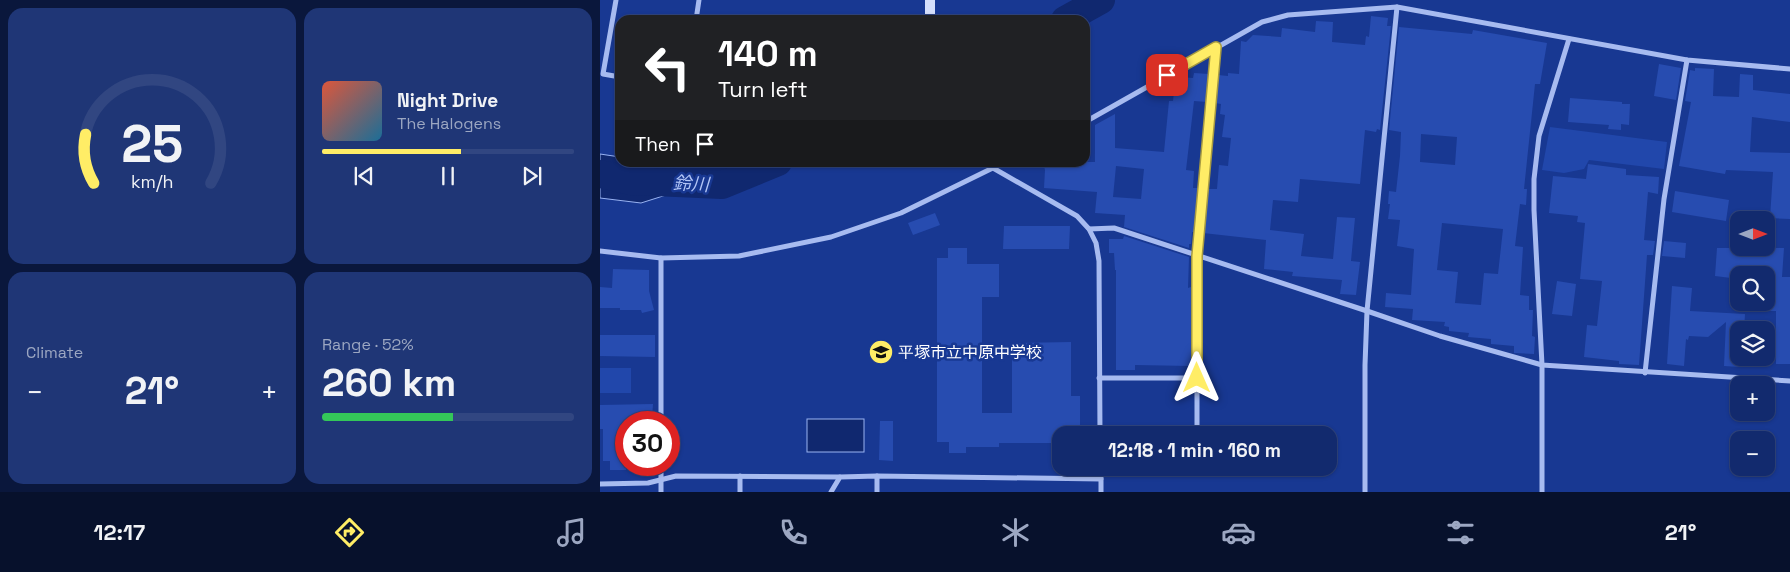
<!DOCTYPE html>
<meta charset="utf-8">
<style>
:root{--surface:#122a6e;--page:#1f3676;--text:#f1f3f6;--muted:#9ca7c2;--line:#314681;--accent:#ffed66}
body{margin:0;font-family:"Space Grotesk","Noto Sans JP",sans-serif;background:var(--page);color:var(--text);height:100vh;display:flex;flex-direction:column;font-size:19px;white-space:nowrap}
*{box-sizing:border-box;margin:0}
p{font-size:16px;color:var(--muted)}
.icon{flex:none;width:28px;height:28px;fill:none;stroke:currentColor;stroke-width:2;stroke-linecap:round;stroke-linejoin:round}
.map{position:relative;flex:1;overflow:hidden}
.drawer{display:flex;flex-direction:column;gap:8px;padding:8px;background:#0a173c;width:600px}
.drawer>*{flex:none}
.hud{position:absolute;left:15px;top:15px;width:475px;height:152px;border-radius:15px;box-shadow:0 1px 4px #0004,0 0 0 1px var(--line);background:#202124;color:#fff;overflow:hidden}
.needle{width:32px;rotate:90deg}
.buttons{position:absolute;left:1130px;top:211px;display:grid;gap:10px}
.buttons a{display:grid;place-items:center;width:45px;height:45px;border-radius:10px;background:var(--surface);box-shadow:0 1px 4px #0004,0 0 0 1px var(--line);font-size:25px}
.speed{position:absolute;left:15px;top:411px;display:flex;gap:10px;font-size:25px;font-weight:700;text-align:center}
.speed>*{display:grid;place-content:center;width:65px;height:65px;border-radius:50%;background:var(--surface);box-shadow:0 1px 4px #0004,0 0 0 1px var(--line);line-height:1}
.speed .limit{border:8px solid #d22;background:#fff;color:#111}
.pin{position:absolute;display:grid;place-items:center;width:42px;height:42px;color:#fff;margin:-21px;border-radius:10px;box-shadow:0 2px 8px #0006}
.me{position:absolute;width:55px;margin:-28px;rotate:0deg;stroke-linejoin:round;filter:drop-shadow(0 0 4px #0008)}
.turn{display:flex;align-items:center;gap:18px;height:105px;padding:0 20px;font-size:22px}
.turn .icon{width:65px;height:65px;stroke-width:2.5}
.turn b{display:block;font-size:35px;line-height:42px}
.then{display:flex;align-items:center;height:48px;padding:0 20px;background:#0003;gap:10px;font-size:19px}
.big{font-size:38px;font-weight:600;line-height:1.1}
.drawer .tile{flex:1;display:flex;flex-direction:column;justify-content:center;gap:8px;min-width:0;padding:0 18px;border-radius:15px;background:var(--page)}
.drawer .dial{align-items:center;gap:0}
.dial svg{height:130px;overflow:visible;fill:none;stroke:var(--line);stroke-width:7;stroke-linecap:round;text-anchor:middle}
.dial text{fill:var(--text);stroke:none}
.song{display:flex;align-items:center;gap:15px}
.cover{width:60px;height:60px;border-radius:8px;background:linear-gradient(135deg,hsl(10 70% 55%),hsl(200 70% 35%))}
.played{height:5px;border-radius:2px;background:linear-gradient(90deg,var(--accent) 55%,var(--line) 55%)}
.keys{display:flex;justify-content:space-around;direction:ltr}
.heat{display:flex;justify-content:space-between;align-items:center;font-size:28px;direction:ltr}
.charge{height:8px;border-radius:4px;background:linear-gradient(90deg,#34c759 52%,var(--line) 0)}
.drawer .tiles{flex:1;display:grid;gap:8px;grid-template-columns:repeat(2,1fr)}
.trip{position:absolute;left:452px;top:426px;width:285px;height:50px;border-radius:15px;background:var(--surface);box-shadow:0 1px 4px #0004,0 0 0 1px var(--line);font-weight:600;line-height:50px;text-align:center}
.tab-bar{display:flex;height:80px;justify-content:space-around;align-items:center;background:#07112c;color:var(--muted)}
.tab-bar .icon{width:35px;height:35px}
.tab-bar .active{color:var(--accent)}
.tab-bar b{font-size:22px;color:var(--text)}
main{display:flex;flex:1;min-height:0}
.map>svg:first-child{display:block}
.green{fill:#2147ab}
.water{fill:#10286f;stroke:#99b3f2}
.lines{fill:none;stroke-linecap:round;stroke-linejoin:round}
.river{stroke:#10286f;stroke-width:28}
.building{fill:#274cb0;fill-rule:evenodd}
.street{stroke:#a7bbf0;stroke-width:5}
.secondary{stroke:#d5dffb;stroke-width:10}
.route-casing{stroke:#a69a42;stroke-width:12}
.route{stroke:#ffed66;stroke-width:9}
.labels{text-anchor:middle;stroke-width:5;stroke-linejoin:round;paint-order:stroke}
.poi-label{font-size:16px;fill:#fff;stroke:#183892;text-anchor:start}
.water-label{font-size:18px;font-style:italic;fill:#b3c6f7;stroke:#183892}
</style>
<main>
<section class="drawer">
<div class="tiles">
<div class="tile dial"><svg viewBox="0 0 100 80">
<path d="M14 69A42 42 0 1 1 86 69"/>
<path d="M14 69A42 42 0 0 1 9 39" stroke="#ffed66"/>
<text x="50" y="56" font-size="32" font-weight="700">25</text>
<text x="50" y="72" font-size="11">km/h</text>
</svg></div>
<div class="tile">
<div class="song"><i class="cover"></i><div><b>Night Drive</b><p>The Halogens</p></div></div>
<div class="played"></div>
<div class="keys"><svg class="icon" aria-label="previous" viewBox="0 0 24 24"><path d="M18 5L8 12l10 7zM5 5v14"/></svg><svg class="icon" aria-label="pause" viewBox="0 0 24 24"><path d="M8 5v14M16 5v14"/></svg><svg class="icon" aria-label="next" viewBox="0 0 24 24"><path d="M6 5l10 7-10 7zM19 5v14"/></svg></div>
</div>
<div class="tile"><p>Climate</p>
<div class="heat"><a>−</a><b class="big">21°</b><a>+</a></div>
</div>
<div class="tile"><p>Range · 52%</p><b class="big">260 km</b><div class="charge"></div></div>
</div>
</section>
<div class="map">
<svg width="1190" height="492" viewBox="0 0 1190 492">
<rect width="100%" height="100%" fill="#183892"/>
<g class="green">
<polygon points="950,127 1067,142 1064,169 989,160 984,169 964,173 942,170"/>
<rect x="0" y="368" width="31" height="25"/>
</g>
<g class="water">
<polygon points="0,154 20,157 20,162 167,163 41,203 0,198"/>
<rect x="207" y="419" width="57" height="33"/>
</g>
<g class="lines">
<g class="river">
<polyline points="465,20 501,0"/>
<polyline points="0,174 31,181 122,185 178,162"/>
</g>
</g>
<g class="building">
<polygon points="771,16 788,18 787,26 791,26 780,130 777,129 776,132 765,130 760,184 700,179 698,202 673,200 670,230 704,234 701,256 733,259 737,217 755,218 751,261 760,262 756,295 740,294 742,280 692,276 693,272 664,269 666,240 603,233 608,189 617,189 619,165 628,166 631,138 622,137 625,115 620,114 621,104 615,103 618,75 628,76 628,73 639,74 641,41 646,42 653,35 681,37 682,28 715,32 716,21 733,22 732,42 765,45 766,36 769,37"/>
<path d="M799,27L872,34L873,30L947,43L940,84H935L924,189H927L926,205L920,204L915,246L923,247L920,295L929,296V310H933L932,336L935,337L934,354L914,353V346L891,344V339L868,337L869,333L849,331V327L844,326L845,322L812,320L813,309L785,307L786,293L811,295L814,249L797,246L800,220L788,219L790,204H788L789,191L796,192L800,156L801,132L789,130ZM821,134L857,137L855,165L820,162ZM842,223L903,229L898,274L884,273L881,305L855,303L858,272L837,270Z"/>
<polygon points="1059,64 1081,68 1076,100 1054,96"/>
<polygon points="1095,68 1114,69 1113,96 1139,97 1140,74 1153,75 1153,90 1190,94 1190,122 1152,117 1150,152 1190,153 1190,219 1170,218 1173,172 1126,170 1125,174 1079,166 1091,102 1085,101 1090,70 1095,71"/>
<path d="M594,73L609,74L607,102L594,101L586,170L594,171L593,188H599L595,232H592L591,244H589V248L524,227L525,215L495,213L497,192L444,188L445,170L443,162H495V125L515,114V148L564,152L569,101H573L575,82L579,83L580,77L593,78ZM516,166L544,169L541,199L513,197Z"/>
<polygon points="970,98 1022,102 1022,104 1030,104 1029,125 1021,124 1021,130 1008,129 1009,125 968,122"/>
<polygon points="988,164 1026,169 1026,175 1059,177 1058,194 1048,192 1044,240 1055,241 1053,255 1047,255 1039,365 1019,364 1019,361 984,357 987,325 997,326 1002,281 980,279 985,223 977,222 978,216 949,213 953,176 986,179"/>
<polygon points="1075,191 1129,200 1126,221 1072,212"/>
<polygon points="335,213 340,225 313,235 308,223"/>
<polygon points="404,226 470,226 469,249 403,249"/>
<polygon points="524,236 589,257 588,288 591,287 591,366 535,365 535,370 516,370 516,270 515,270 514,253 509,253 509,239 523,239"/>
<polygon points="1064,241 1086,243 1085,258 1062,256"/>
<polygon points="348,248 367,248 367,264 399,264 399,297 382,297 382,413 412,413 412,343 471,342 471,396 480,396 480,435 461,435 461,443 399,443 399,447 366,447 366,453 349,453 349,442 337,442 337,258 348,258"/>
<polygon points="1117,248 1184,248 1182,277 1190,277 1190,364 1176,364 1176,311 1166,311 1166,275 1132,275 1131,278 1115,276"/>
<polygon points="13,269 49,270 49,291 54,310 42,313 41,310 20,310 20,308 0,308 0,287 12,288"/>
<polygon points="957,281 976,284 972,316 952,314"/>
<polygon points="1072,286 1092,288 1090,311 1145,314 1144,330 1139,330 1139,367 1124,366 1126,322 1108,337 1089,336 1088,340 1086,339 1084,366 1067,364"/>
<polygon points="0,335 55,335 55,357 0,356"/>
<polygon points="53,404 52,418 44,418 44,422 26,422 26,470 10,470 10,461 3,461 3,429 0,429 0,405"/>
<polygon points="280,421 293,421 293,461 279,460"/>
</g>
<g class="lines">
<g class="street">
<polyline points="16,0 3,74 20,77"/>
<polyline points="96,20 99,0"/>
<polyline points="485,122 662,22 688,15 797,7 1087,60 1190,69"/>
<polyline points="388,162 393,168 477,216 489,229 496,243 499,261 500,435"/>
<polyline points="489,229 514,228 767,311 840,336 942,365 1190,381"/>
<polyline points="0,251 61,258 139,256 231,237 301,213 405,162"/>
<polyline points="1045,373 1064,199 1087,60"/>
<polyline points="499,378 597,378"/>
<polyline points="61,422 61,258"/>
<polyline points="597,430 597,256 616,47"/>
<polyline points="140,476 140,492"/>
<polyline points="0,484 48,483 76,476 240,477"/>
<polyline points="61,492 61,465"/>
<polyline points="231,492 240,477 277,476 501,479"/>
<polyline points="277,492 277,476"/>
<polyline points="501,492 501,468"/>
<polyline points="765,492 765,365 767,311 797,7"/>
<polyline points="942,492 942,365 934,210 934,179 939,136 969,39"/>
</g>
<polyline class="secondary" points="330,0 330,20"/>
</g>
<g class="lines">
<g class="route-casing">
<polyline id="route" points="567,75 616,47 597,256 597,378"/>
</g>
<use href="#route" class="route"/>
</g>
<defs>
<g id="school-disc" transform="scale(1.25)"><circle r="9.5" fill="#ffed66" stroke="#183892"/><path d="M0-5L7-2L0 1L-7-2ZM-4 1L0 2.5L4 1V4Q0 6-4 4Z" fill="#111"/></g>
</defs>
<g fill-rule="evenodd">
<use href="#school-disc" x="281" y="352"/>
</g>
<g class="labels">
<g class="poi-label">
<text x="298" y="358">平塚市立中原中学校</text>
</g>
<g class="water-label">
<text transform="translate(91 184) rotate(3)" y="6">鈴川</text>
</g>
</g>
</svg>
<div class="buttons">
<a><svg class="needle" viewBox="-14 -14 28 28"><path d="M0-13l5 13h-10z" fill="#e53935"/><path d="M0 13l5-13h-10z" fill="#9ca7c2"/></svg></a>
<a><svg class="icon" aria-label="search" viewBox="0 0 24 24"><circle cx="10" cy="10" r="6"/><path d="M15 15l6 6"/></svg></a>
<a><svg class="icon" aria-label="layers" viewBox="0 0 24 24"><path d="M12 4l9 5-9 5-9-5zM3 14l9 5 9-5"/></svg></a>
<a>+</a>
<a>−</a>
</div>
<div class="speed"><div class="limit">30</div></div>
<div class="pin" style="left:567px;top:75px;background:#d93025"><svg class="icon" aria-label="arrive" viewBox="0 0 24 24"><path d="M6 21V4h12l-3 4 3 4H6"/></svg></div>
<svg class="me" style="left:597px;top:378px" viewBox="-20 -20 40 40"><path d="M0-17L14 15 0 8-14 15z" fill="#ffed66" stroke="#fff" stroke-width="4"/></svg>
<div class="trip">12:18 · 1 min · 160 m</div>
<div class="hud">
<div class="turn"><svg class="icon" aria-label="left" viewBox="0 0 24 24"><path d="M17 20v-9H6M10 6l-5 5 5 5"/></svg><div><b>140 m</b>Turn left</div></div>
<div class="then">Then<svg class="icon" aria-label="arrive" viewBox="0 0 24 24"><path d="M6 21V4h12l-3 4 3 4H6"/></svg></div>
</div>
</div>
</main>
<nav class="tab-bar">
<b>12:17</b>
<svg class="icon active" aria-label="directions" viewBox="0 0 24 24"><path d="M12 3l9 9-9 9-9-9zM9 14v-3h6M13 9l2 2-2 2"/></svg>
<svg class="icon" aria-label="music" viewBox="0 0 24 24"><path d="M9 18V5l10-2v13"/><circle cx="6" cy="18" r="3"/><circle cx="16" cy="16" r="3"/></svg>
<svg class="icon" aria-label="phone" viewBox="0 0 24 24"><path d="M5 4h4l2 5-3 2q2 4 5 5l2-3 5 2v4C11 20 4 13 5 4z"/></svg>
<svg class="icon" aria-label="climate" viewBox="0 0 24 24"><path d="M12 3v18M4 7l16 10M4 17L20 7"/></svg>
<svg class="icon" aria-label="car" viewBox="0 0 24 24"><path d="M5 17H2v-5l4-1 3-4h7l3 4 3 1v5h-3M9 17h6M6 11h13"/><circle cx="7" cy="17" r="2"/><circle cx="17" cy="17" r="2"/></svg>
<svg class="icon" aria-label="filters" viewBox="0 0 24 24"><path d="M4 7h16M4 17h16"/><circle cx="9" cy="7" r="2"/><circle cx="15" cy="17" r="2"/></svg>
<b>21°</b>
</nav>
